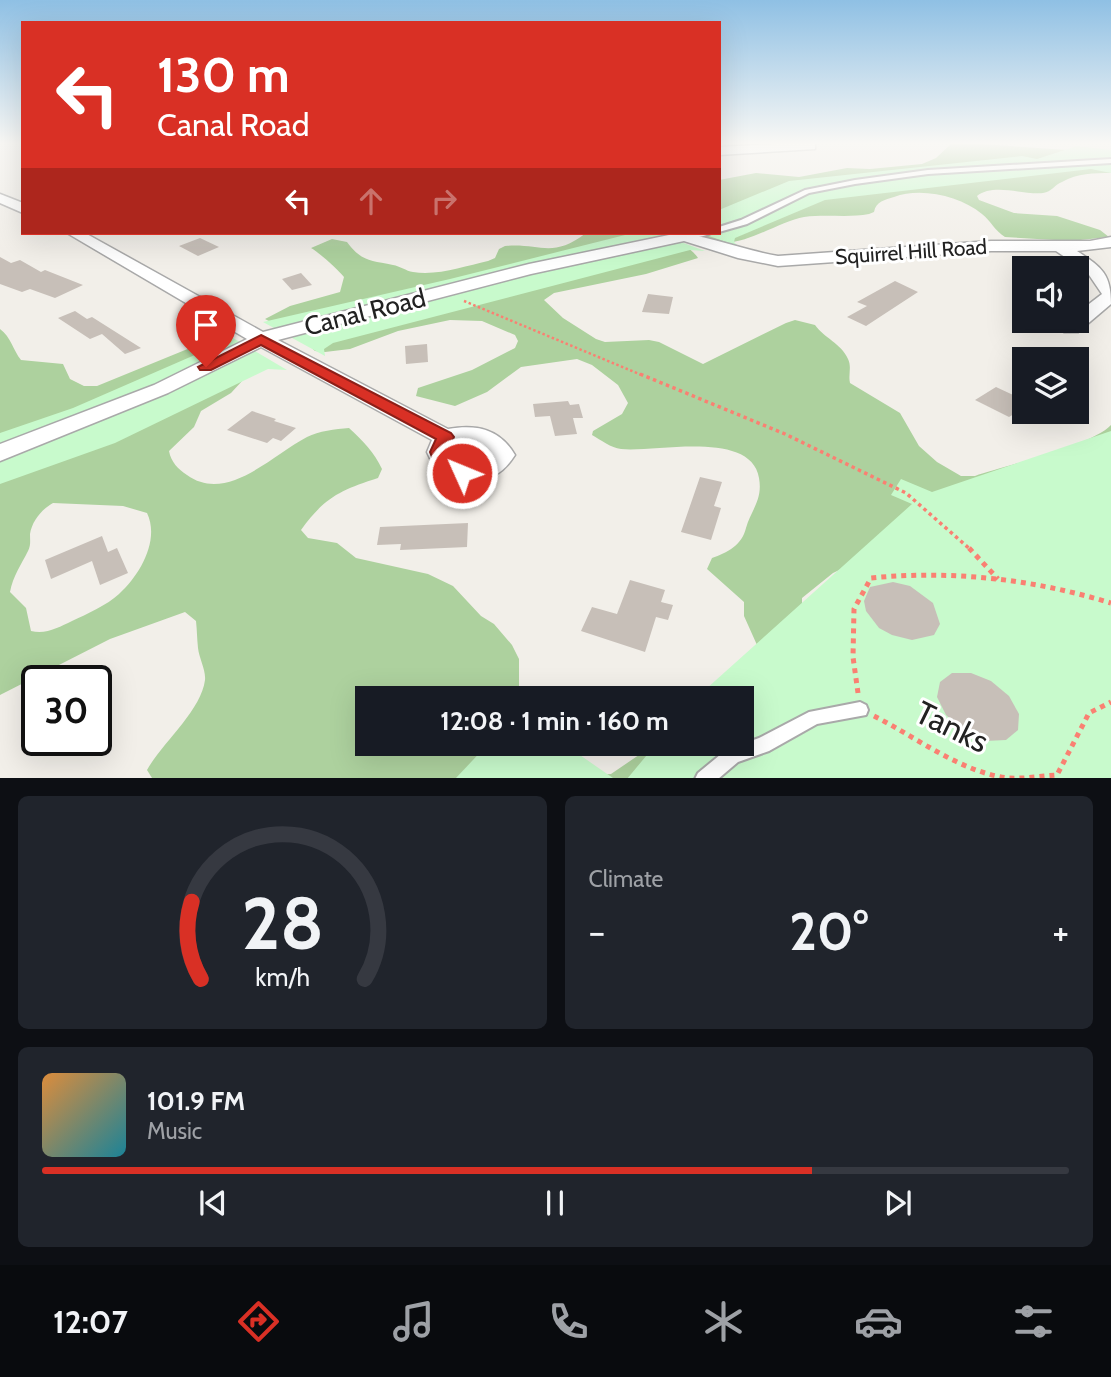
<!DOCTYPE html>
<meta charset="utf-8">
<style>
:root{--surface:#171b24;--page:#20242c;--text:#f1f3f6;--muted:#9ea1a6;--line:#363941;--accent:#d93025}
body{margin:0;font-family:Cabin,sans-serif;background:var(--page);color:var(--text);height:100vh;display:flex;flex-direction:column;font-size:26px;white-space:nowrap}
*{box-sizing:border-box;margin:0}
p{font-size:23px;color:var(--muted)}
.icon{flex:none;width:38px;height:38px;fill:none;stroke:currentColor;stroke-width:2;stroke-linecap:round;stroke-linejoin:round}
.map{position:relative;height:778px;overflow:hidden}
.drawer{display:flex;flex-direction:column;gap:18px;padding:18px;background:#0d0f14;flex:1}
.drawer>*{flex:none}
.banner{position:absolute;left:21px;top:21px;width:700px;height:214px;border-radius:0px;box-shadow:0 7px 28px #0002;background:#d93025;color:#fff;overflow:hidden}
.fabs{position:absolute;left:1012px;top:256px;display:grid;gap:14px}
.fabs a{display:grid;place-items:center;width:77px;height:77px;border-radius:0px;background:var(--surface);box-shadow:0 7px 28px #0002;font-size:35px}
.speed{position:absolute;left:21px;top:665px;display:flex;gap:14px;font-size:35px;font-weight:700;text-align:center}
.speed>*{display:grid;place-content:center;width:91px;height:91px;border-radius:50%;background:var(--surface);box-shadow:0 7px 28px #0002;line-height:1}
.speed .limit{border:4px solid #111;border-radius:10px;background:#fff;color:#111}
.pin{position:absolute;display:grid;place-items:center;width:60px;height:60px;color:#fff;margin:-72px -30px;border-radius:50% 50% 50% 0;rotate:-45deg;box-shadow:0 0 7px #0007}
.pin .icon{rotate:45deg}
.me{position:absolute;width:77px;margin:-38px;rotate:314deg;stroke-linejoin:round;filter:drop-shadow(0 0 5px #0008)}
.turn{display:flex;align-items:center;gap:24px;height:147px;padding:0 21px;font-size:32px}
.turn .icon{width:91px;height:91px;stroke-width:2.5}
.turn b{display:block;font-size:49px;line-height:60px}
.lanes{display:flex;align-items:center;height:66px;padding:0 21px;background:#0003;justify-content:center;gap:35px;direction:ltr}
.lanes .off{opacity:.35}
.big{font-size:52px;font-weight:700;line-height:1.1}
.drawer .widget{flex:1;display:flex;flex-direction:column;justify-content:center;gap:10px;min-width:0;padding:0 24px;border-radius:10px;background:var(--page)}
.drawer .dial{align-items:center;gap:0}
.dial svg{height:182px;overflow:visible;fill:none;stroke:var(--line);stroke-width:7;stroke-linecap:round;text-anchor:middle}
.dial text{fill:var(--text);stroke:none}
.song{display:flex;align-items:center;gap:21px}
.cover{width:84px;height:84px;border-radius:10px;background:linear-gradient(135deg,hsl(30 70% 55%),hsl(190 70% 35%))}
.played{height:7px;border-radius:4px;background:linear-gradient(90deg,var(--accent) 75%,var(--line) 75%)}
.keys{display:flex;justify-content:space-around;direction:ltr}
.heat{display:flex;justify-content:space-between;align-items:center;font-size:38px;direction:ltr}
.drawer .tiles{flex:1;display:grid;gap:18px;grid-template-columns:1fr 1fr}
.widget:last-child{grid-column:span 2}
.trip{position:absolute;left:355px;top:686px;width:399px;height:70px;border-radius:0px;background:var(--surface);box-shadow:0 7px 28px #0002;font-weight:700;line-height:70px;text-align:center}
.tab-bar{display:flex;height:112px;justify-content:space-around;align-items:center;background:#090b0e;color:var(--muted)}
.tab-bar .icon{width:49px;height:49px}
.tab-bar .selected{color:var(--accent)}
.tab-bar b{font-size:32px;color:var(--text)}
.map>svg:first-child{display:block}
.forest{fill:#add19e;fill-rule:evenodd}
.park{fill:#c8facc}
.building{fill:#c7bfb8}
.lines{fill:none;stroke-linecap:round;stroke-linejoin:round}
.service-casing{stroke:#a9a9a9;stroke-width:4}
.minor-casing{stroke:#a9a9a9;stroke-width:3}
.path-far2{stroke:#fa8072;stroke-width:2.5;stroke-dasharray:2.5 2.5;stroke-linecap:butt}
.path-far1{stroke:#fa8072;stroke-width:3.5;stroke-dasharray:3.5 3.5;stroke-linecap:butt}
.path{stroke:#fa8072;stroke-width:5;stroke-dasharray:5 5;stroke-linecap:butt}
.service{fill:#fff;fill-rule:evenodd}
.minor{fill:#fff;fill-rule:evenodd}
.route{fill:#d93025;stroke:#8d1f18;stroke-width:2}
.labels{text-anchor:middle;stroke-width:6;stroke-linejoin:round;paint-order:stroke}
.far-street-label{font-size:21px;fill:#222;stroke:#fff}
.street-label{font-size:26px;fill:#222;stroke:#fff}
.near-street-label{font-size:32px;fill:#222;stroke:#fff}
</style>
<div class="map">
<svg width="1111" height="779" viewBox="0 0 1111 779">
<rect width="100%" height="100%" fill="#f2efe9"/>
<g class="forest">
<path d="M953,142L1111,153V173C1093,173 1078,173 1062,182C1054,185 1052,192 1043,193C1024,195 993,183 977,196L979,200L1014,213L1057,216L1100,230L1109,237L1071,241L1005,237C995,231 991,221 982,214C960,196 921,187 894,197C885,200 876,201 874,212L869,214C849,218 826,214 804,217C780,221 745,246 721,242C713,240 704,236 695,233H719V180L756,173L799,177L847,168L870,169L922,164L936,158Z"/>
<path d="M586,233C616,233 679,228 698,258L646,274L554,293L544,300L563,318L596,339L605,342L649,340L659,342L703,364L786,323L795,320L815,325C824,338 841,343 848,359C852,367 848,375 850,383L900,413L919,446L937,462L961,476H975C1004,466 1093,445 1111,425V778L883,549L833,573L802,598V611L970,778H152L147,770C162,743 201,711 205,680C206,670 199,658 198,648C197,639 197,630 196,621L185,612L110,639L0,695V329C11,337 13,350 21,360L63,364L70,379L84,386H97L190,348H211L243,380L231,393L201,411L194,427L169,451C171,462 178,469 187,475C227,504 272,455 307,437C319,431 335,429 349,428C363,441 374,452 382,469L378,478C340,490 324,498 301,530L308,538L337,543L356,558L428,574L453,586L481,616L494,624L512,645L519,659V692L524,698H368V744H563L591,775L611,774L655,744H742V698L757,645L744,616V602L707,569L712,558C727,553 742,545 746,528C751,510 763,500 759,478C751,429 653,453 621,449C611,448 601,440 592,435L593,431L622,414L628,403L618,385L592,365L577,359L521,367L487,392L455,406L416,396L418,388L472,370L515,348L518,341L515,335L482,321L450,320L398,331L350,349L325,352L315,351L300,337L265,319L290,306L340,292L344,277C336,268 321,254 311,248L332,239L347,242C362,262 370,260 393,265C400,266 406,271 413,272C438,276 465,266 488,261L495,258L499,249L505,246C541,243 552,259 586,233ZM53,503L123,506L147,513C160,540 140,575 119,594C107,605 87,614 72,621C59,627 46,635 31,631L26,608L10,592C13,576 21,565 28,551C31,545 30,541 30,534C32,521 42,509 53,503Z"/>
</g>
<g class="park">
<polygon points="1077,146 1111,150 1111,173 1091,169 825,200 735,238 734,242 738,246 700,233 719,233 719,210 789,181 1022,156 1037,159"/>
<polygon points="633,233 657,233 705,251 690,250 333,343 324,349 325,356 263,322 450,279"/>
<polygon points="228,335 287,370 268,369 115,443 0,484 0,433 73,408 220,344"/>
<polygon points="1111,431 1111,778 627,779 656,744 742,744 742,698 696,698 912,504 891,495 901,479 932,492"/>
<polygon points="488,744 564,744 613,778 456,778"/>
</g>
<g class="building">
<polygon points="200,238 219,247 198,256 179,246"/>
<polygon points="0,257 11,263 20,260 41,272 45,270 83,285 55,298 30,289 22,292 0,284"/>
<polygon points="301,273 312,285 292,290 282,279"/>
<polygon points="895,281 918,292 866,326 847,317 867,306 857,302"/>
<polygon points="648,294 673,297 669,314 642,312"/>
<polygon points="75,311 87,319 92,317 141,348 125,354 102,334 90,339 58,318"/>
<polygon points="427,344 428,362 406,364 405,346"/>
<polygon points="996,387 1024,400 1024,419 1014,414 1009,417 975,400"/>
<polygon points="568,401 570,405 579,404 583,418 573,418 577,434 555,436 550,416 535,417 533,404"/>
<polygon points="252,411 276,419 274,421 296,428 281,441 273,438 267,443 227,430"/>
<polygon points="700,477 722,482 714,506 721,508 711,540 681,532"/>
<polygon points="468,523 467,547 400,550 401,544 377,545 380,527"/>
<polygon points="102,536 108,552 117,548 128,573 100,585 92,561 51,579 45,560"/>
<polygon points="630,580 665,590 661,602 673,605 668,620 656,617 645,652 581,631 592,607 617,614"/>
<polygon points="893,582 910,586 933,603 940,624 934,635 912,640 892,635 879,628 866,611 864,601 870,587"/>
<polygon points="952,673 971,673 991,681 1009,696 1019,714 1018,730 1006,740 985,741 963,731 946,715 937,697 940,682"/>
</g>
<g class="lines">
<g class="service-casing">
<g id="service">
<polygon points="1111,159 1111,163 928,174 855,184 809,193 747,224 719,232 719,227 741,220 805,190 855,180 928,170"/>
<path d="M691,233H711C704,237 687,240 680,236Z"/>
<polygon points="860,702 866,705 868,710 866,715 817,724 769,751 738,762 718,779 695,779 698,773 726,750 759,738 809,712"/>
</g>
</g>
<g class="minor-casing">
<g id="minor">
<polygon points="810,142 815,143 815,149 719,155 719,147"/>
<polygon points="0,194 23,203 23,213 0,203"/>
<path d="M67,233H85L263,332L529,264L669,235L668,233C705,233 741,250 778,256L991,241H1090L1111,237V247L1077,251C1101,267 1111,273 1111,304L1078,332H1064L1062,328C1066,322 1069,320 1076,320V314L1102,294L1087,272L1056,251H991L778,266L738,258L684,241L531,274L278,340L448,429C477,424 500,429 515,455C494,488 469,484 436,471L427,452L432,440L261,347L168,393L0,461V444L154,385L247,339ZM471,441L485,447L491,455L477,465L454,460L451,452L454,443Z"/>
</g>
</g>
<polyline class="path-far2" points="464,301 644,376"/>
<polyline class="path-far1" points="640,374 785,434 906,493 971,550"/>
<g class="path">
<polyline points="969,548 998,579"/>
<path d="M858,693L853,657L854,609L871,578C953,570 1032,579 1111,603"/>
<path d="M874,716C916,737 960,772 1008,778C1024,779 1041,776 1057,775L1089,713L1111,702"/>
</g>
<use href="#service" class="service"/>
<use href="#minor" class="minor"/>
</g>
<linearGradient id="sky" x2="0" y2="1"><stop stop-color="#8fc0e4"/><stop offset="0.57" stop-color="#f9f8f5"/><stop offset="1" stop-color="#f9f8f5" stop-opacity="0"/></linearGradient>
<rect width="1111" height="251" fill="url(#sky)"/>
<polygon class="route" points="261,335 451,433 454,437 448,452 451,461 468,468 471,473 468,477 462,479 437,469 430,452 436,439 261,345 211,370 200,370 198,367"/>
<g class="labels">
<g class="far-street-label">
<text transform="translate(911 252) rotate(-4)" y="7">Squirrel Hill Road</text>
</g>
<g class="street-label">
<text transform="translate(365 312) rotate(-14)" y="9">Canal Road</text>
</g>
<g class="near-street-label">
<text transform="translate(952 727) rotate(26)" y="11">Tanks</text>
</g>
</g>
</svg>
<div class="fabs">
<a><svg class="icon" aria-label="sound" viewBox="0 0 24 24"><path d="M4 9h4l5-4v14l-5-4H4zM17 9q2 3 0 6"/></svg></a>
<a><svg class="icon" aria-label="layers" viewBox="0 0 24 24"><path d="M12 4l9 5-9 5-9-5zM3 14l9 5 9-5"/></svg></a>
</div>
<div class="speed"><div class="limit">30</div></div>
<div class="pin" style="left:206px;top:367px;background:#d93025"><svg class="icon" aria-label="arrive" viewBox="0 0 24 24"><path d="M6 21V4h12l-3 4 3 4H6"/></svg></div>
<svg class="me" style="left:462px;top:473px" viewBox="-20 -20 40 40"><circle r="17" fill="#d93025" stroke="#fff" stroke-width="3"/><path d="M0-11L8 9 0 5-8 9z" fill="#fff"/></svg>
<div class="trip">12:08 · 1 min · 160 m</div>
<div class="banner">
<div class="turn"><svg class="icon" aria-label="left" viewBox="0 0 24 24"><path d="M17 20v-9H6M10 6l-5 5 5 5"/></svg><div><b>130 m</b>Canal Road</div></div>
<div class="lanes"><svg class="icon" aria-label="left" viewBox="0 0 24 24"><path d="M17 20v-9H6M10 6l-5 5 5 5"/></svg><svg class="icon off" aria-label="ahead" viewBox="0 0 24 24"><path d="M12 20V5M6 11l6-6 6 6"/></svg><svg class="icon off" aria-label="right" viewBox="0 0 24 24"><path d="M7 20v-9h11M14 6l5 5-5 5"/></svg></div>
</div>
</div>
<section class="drawer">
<div class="tiles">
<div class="widget dial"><svg viewBox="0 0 100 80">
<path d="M14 69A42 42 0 1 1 86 69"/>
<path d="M14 69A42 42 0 0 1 10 35" stroke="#d93025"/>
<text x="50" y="56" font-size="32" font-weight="700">28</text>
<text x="50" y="72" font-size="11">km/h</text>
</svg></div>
<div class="widget"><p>Climate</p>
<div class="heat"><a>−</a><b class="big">20°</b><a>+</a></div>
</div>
<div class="widget">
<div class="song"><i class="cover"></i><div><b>101.9 FM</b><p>Music</p></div></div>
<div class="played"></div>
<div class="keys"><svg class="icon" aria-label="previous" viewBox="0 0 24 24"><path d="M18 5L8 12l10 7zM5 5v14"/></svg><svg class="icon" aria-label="pause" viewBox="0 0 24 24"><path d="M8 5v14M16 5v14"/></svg><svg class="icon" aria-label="next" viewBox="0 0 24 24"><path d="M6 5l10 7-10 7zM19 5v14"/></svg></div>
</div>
</div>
</section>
<nav class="tab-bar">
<b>12:07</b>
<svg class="icon selected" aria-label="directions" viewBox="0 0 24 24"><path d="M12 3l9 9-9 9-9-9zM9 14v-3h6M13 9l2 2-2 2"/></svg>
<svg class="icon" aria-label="music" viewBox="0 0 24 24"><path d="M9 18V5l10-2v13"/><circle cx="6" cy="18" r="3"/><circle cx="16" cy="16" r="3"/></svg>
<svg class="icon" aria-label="phone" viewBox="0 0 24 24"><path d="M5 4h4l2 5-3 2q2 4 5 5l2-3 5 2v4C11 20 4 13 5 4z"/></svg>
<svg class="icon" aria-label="climate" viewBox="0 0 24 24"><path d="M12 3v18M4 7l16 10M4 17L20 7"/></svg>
<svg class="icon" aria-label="car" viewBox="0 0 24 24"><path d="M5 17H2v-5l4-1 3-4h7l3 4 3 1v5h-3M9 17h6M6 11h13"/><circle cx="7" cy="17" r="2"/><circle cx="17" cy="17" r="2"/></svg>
<svg class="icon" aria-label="filters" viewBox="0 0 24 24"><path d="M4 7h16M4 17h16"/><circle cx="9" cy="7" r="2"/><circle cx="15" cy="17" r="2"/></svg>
</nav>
